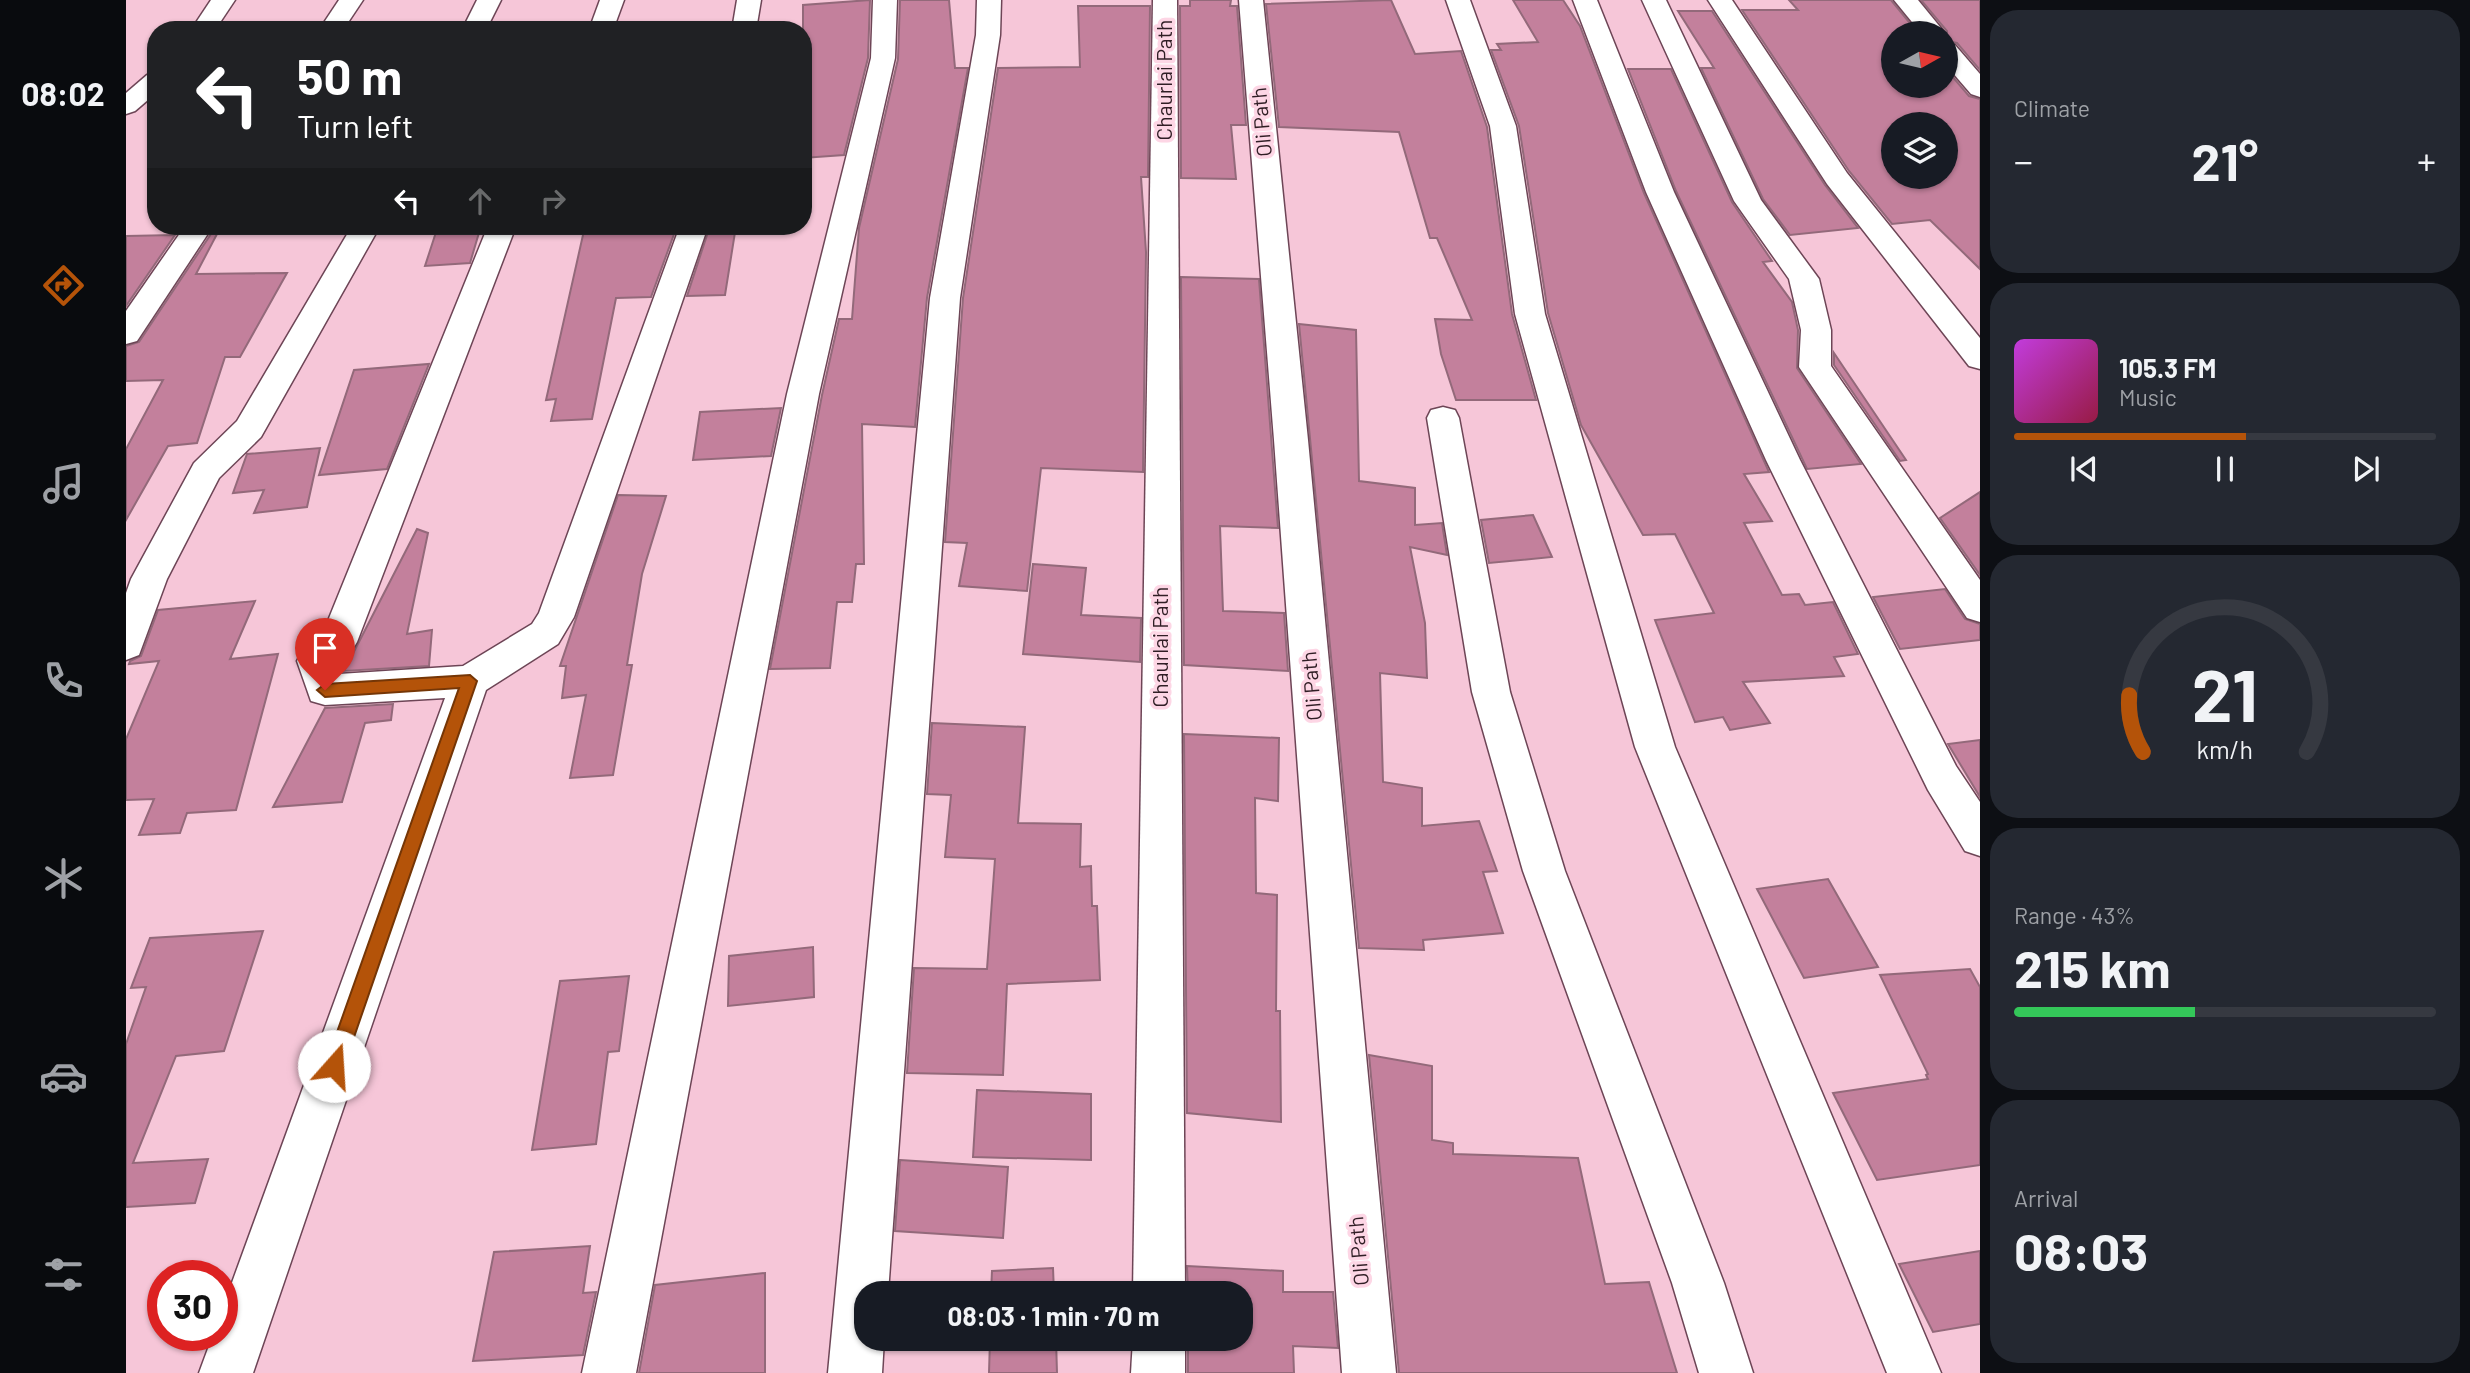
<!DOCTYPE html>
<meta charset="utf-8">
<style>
:root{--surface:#171b24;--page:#242831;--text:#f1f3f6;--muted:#9ea1a6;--line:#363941;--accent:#b45309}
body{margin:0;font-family:Barlow,sans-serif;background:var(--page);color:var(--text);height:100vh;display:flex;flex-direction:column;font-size:26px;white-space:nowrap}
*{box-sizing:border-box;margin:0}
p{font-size:23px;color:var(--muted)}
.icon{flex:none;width:38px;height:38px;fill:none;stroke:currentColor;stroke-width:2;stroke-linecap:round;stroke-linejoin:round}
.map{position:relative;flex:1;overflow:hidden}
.panel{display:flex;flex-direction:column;gap:10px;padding:10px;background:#0d0f14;width:490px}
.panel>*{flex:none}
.top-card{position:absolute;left:21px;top:21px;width:665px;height:214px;border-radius:28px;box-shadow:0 2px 5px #0004;background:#202124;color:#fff;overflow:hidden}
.needle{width:46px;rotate:82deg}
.controls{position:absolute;left:1755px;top:21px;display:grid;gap:14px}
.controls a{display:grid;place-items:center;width:77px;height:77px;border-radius:50%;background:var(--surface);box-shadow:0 2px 5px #0004;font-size:35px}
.speed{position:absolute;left:21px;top:1260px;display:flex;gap:14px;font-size:35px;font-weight:700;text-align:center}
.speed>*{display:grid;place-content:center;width:91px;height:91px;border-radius:50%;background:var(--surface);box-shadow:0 2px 5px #0004;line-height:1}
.speed .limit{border:10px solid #d22;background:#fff;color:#111}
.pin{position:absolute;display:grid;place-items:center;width:60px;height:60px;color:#fff;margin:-72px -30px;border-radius:50% 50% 50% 0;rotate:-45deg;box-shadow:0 0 7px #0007}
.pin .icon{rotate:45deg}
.me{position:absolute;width:77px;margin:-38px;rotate:19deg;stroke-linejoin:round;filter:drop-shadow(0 0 5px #0008)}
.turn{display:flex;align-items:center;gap:24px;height:147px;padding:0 35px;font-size:32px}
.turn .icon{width:91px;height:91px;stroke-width:2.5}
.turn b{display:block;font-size:49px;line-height:60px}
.lanes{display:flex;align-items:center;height:66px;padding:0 35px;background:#0003;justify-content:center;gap:35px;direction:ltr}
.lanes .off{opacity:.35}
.big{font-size:52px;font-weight:700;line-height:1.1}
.panel .widget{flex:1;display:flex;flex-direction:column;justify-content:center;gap:10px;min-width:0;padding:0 24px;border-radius:28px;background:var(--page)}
.panel .dial{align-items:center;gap:0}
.dial svg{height:182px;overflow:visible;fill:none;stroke:var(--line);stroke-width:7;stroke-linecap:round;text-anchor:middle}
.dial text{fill:var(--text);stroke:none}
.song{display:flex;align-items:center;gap:21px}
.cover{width:84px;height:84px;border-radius:10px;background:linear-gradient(135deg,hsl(290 70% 55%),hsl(340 70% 35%))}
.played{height:7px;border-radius:4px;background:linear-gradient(90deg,var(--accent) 55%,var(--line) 55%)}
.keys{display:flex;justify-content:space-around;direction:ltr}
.heat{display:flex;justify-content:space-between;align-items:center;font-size:38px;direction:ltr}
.charge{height:10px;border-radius:5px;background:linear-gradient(90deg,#34c759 43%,var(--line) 0)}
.trip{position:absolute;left:728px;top:1281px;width:399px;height:70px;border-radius:28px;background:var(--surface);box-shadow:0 2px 5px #0004;font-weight:700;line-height:70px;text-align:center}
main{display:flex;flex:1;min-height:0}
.tabs{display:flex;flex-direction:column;width:126px;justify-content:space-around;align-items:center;background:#090b0e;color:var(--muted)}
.tabs .icon{width:49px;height:49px}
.tabs .selected{color:var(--accent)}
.tabs b{font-size:32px;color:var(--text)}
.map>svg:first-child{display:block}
.building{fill:#c3809c;stroke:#93697a;stroke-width:2;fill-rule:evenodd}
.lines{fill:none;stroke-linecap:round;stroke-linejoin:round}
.minor-casing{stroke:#6d4556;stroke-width:3}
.minor{fill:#fff;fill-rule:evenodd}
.route{fill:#b45309;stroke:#753606;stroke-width:2}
.labels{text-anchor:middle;stroke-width:7;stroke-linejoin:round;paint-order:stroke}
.street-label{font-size:21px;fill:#301e25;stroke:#fdd6e5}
</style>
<main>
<nav class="tabs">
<b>08:02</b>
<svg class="icon selected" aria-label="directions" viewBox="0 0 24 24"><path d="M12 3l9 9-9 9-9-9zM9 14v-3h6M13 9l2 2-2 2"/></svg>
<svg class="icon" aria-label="music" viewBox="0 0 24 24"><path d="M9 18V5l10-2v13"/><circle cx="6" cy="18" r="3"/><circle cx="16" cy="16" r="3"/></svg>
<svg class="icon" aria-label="phone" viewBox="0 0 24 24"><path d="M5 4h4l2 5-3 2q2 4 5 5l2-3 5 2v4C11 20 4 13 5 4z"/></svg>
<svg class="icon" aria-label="climate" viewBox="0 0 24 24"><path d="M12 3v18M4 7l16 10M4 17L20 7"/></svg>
<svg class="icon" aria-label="car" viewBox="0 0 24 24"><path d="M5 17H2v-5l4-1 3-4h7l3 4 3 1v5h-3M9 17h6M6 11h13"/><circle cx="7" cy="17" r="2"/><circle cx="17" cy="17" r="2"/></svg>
<svg class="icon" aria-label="filters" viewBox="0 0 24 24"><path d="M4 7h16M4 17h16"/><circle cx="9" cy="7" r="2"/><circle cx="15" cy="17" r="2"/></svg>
</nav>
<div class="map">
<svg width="1854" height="1373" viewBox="0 0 1854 1373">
<rect width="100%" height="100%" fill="#f6c6d8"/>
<g class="building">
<polygon points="744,0 742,58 718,155 677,158 677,5"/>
<polygon points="774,0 823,0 829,68 842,68 801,298 789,427 736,424 738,564 730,564 726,602 711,602 704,668 644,669 696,395 713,319 726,319 733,228 772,59"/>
<polygon points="1064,0 1105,0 1104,6 1111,6 1120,125 1105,125 1110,179 1055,178 1054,6 1064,6"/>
<polygon points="1265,0 1289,54 1335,51 1361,127 1386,314 1410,400 1330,400 1315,354 1309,319 1346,320 1311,238 1304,238 1273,132 1153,127 1140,4"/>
<polygon points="1387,0 1437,0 1454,26 1518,193 1643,472 1618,474 1646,521 1618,523 1656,595 1673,594 1679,605 1707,602 1732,654 1708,657 1718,676 1617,682 1644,723 1604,730 1597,717 1569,722 1529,620 1588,613 1549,534 1517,535 1455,425 1422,313 1393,126 1365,50 1375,50 1371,44 1412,42"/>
<path d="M1663,0H1765L1792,33H1768V86H1820V69L1843,96L1854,99V269L1804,220L1766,224L1723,171L1616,10H1672ZM1768,124H1820V177H1768Z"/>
<polygon points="1795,0 1854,0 1854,70 1831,43 1820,41 1821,31"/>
<polygon points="952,6 1024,6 1022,177 1015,177 1020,252 1017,472 915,468 901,591 833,586 841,543 819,542 837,298 872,68 954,67"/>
<polygon points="1552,11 1586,11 1699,185 1732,228 1664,235 1637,199 1575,68 1588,68"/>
<polygon points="1502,69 1545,69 1606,202 1646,261 1637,262 1666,302 1672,330 1671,368 1735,464 1681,469 1550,191"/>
<polygon points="312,226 355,226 344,263 299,266"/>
<polygon points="459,226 551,226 525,297 490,298 466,419 425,421 430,399 420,400"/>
<polygon points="584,226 610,226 599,295 561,296"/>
<polygon points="85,234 91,234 70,274 161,273 114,357 99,357 71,443 42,446 0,520 0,449 37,380 0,381 0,346 13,342"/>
<polygon points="49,235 0,306 0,236"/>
<polygon points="1055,277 1133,279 1152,528 1094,526 1097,611 1158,613 1162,671 1058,665"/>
<polygon points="1173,324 1230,330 1233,481 1289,488 1289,525 1316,523 1321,555 1284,547 1299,623 1301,678 1254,673 1257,782 1296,788 1296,826 1353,821 1371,871 1357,872 1377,933 1297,940 1298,950 1233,948"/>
<polygon points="1708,353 1780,460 1774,461 1708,365"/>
<polygon points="303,364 261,469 193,475 228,370"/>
<polygon points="655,408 645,456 567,460 574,412"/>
<polygon points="194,448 181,507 128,513 138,490 107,493 121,454"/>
<polygon points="1854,492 1854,575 1814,518"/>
<polygon points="492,495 540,496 516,574 501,665 506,665 487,775 444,778 460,695 436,698 440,666 434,666"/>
<polygon points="1407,515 1426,557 1363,563 1355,520"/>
<polygon points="291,529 302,533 281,634 306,630 303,666 218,671"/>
<polygon points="907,564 960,568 955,615 1015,618 1014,662 897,654"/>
<polygon points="1819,589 1839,619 1854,624 1854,640 1774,649 1747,597"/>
<polygon points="129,601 104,659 152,654 110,810 61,813 54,833 13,835 28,799 0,800 0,739 33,661 3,664 4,661 15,656 32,610"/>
<polygon points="267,704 265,720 239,723 216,802 147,807 199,708"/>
<polygon points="806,723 899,727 892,823 955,824 954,867 965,866 966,906 971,906 974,980 881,984 877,1075 781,1073 788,968 861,969 869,859 819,857 825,795 801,794"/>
<polygon points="1058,734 1153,738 1152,801 1129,798 1130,893 1151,895 1150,1011 1154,1011 1155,1122 1061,1113"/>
<polygon points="1854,740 1854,797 1822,744"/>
<polygon points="1702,879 1752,967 1678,978 1631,889"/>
<polygon points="137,931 98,1051 50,1056 7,1163 82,1159 69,1203 0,1207 0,1044 20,987 5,988 24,938"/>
<polygon points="687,947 688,997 602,1006 603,956"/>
<polygon points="1844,969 1854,987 1854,1165 1751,1180 1707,1093 1802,1079 1800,1075 1802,1074 1754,975"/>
<polygon points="503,976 493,1051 482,1052 470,1144 406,1150 434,981"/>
<polygon points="1243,1055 1306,1066 1306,1140 1327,1143 1327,1154 1452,1158 1479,1284 1523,1282 1551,1373 1273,1373"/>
<polygon points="851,1090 965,1094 965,1160 847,1157"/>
<polygon points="774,1160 882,1167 877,1238 769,1231"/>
<polygon points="464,1246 457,1293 470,1292 457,1355 347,1361 368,1252"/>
<polygon points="1854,1251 1854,1324 1807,1332 1773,1264"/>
<polygon points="1061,1266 1157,1271 1157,1292 1207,1292 1212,1348 1167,1346 1168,1373 1062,1373 1062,1339 1115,1339 1115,1293 1062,1293"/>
<polygon points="927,1268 928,1293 865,1293 866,1271"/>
<polygon points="639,1273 639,1373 513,1373 529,1285"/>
<polygon points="864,1339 930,1339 931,1373 863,1373"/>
</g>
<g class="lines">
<g class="minor-casing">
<g id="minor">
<polygon points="85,0 109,0 89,30 65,30"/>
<polygon points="213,0 237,0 217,30 193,30"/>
<polygon points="351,0 375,0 360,30 336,30"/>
<polygon points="474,0 498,0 487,30 463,30"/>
<polygon points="611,0 635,0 630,30 606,30"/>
<polygon points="747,0 771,0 769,58 693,394 510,1373 456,1373 661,394 745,58"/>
<polygon points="851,0 875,0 874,35 834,298 762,1293 740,1293 740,1339 758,1339 756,1373 702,1373 804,298 850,35"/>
<polygon points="1027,0 1051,0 1059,1293 1007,1293"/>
<polygon points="1113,0 1137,0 1182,440 1270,1373 1216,1373 1148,440"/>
<polygon points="1320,0 1344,0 1390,126 1419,314 1549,747 1815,1373 1761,1373 1509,747 1389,314 1364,126"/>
<polygon points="1447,0 1471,0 1548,192 1674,460 1830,766 1854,802 1854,856 1839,851 1802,790 1640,460 1520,192"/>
<polygon points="1516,0 1540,0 1635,200 1693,279 1705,330 1705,366 1854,580 1854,622 1841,618 1673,367 1675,330 1663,279 1608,201"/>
<polygon points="1582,0 1606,0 1721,173 1854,338 1854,369 1843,366 1701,184"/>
<polygon points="1768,0 1792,0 1819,33 1795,33"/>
<polygon points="1820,43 1829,45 1854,74 1854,97 1845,94 1820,65"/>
<polygon points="30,73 30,93 9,111 0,114 0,93 21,75"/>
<polygon points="59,226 87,226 11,341 0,344 0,311"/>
<polygon points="226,226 254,226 135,437 93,478 41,579 13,655 0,660 0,593 5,579 68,463 111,421"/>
<polygon points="362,226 390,226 231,642 225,652 210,665 213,674 337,666 406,624 413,613 554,226 582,226 448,617 432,644 360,690 127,1373 73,1373 87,1335 96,1335 96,1310 319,698 199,705 185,701 171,661 177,650 197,633"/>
<polygon points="1317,407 1329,410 1333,418 1384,692 1439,871 1598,1283 1627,1373 1573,1373 1546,1283 1397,871 1346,692 1301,418 1305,410"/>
<polygon points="1007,1339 1059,1339 1059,1373 1005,1373"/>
</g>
</g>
<use href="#minor" class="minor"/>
</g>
<polygon class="route" points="344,675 351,681 218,1066 215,1072 208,1075 202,1072 199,1066 333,688 199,697 191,690 199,684"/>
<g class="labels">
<g class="street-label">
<text transform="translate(1039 80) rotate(-90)" y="7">Chaurlai Path</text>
<text transform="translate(1136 122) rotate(-95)" y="7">Oli Path</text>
<text transform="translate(1035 647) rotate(-90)" y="7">Chaurlai Path</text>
<text transform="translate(1186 686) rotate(-95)" y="7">Oli Path</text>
<text transform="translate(1233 1251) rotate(-95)" y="7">Oli Path</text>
</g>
</g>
</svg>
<div class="controls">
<a><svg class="needle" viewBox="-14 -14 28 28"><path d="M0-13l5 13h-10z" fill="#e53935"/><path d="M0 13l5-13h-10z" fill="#9ea1a6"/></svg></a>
<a><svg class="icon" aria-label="layers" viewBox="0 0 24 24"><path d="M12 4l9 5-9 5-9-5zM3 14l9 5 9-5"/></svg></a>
</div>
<div class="speed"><div class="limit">30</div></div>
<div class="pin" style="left:199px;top:690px;background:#d93025"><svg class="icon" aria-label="arrive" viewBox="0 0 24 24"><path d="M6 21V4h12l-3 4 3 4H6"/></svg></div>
<svg class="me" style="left:208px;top:1066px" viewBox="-20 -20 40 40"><circle r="19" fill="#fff"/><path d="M0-13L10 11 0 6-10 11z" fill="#b45309"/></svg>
<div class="trip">08:03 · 1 min · 70 m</div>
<div class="top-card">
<div class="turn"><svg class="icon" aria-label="left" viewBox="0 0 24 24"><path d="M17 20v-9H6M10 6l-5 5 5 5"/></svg><div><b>50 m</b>Turn left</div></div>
<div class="lanes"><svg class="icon" aria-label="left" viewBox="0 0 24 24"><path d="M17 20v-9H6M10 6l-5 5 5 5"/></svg><svg class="icon off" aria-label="ahead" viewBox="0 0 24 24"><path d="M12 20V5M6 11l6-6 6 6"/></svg><svg class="icon off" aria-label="right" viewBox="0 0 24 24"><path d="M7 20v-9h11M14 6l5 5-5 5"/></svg></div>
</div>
</div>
<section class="panel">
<div class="widget"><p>Climate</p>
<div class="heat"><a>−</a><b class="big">21°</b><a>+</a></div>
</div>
<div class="widget">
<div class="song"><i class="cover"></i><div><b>105.3 FM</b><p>Music</p></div></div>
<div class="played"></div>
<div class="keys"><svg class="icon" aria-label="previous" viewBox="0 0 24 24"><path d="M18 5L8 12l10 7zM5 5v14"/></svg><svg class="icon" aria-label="pause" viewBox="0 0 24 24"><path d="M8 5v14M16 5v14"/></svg><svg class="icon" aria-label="next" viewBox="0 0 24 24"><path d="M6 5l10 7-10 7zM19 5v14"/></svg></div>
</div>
<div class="widget dial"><svg viewBox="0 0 100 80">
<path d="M14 69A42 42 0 1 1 86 69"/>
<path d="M14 69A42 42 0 0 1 8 44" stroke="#b45309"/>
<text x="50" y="56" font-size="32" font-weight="700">21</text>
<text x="50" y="72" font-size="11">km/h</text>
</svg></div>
<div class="widget"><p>Range · 43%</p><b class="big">215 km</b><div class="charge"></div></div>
<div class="widget"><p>Arrival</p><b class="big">08:03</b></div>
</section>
</main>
